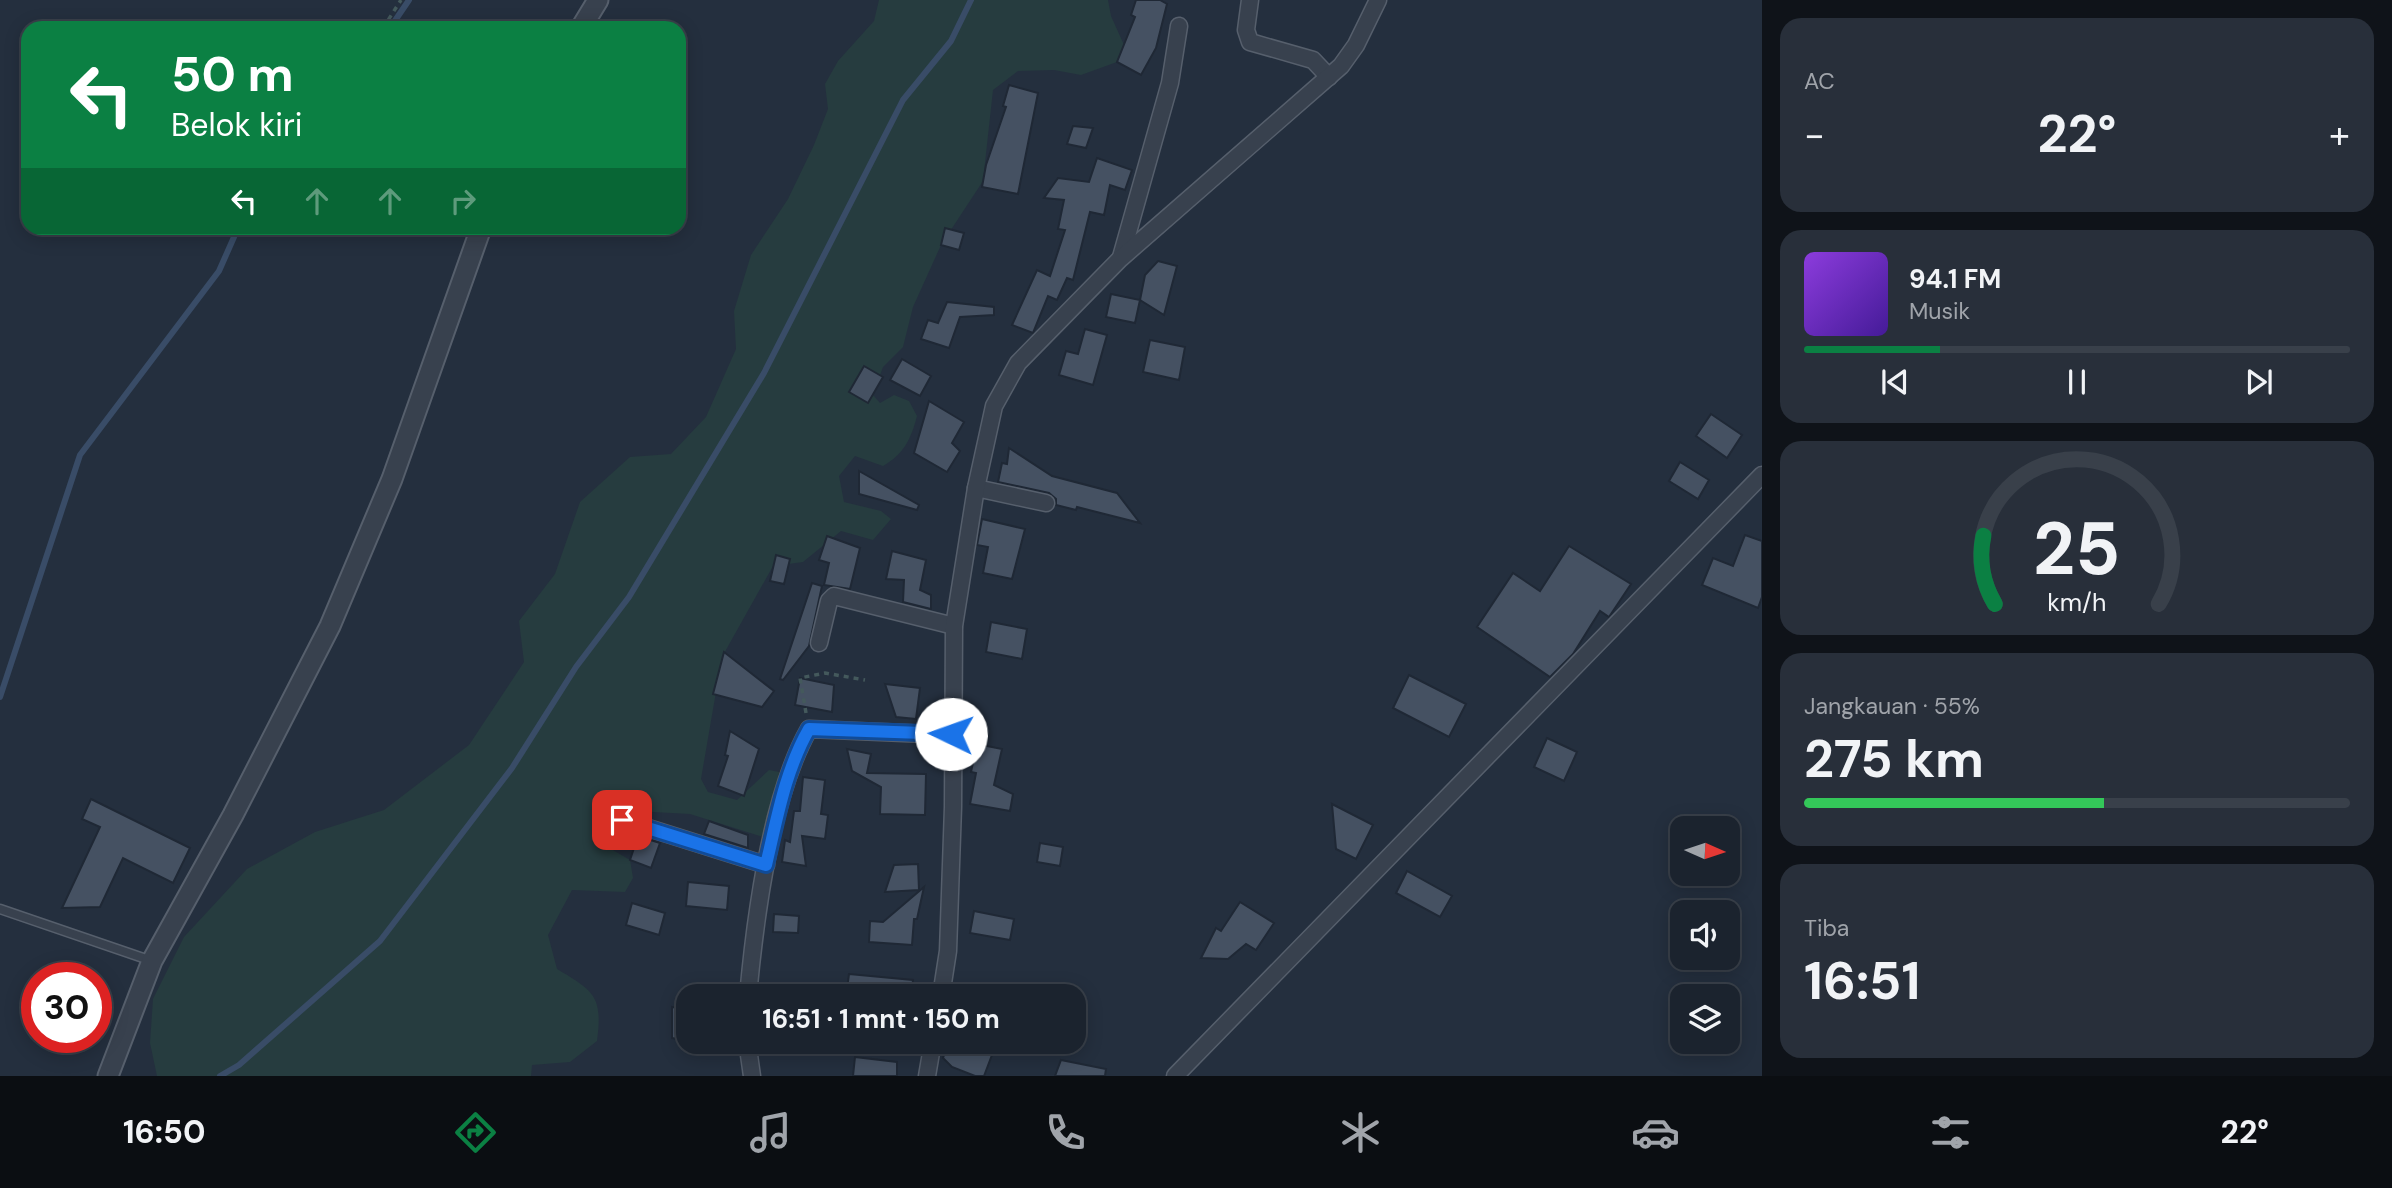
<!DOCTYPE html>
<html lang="id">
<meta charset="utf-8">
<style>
:root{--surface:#1b232e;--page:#282f3a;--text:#f1f3f6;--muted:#a0a4aa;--line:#39404a;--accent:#0b8043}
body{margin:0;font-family:"DM Sans",sans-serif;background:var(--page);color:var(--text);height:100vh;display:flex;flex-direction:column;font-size:26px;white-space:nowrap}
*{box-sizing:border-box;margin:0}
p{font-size:23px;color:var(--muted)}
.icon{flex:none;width:38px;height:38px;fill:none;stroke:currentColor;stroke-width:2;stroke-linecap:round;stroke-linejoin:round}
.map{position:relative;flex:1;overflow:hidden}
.panel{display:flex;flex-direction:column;gap:18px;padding:18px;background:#0f1319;width:630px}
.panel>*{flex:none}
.guide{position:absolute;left:21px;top:21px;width:665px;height:214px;border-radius:21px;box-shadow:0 4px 18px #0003,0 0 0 2px var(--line);background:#0b8043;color:#fff;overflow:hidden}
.needle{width:46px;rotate:93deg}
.fabs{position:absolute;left:1670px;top:816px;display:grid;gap:14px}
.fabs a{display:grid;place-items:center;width:70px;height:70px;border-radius:14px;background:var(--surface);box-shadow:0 4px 18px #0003,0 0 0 2px var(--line);font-size:35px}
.speed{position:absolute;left:21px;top:962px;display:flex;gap:14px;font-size:35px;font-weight:700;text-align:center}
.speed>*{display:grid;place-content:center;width:91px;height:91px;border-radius:50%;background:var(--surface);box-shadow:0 4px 18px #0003,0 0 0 2px var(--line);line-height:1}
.speed .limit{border:10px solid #d22;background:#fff;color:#111}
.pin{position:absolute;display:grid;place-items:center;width:60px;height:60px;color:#fff;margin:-30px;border-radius:14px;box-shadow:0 4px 10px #0006}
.me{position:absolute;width:77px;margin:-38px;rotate:273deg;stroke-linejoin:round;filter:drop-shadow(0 0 5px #0008)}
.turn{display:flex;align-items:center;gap:24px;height:147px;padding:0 35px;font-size:32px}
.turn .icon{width:91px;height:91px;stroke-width:2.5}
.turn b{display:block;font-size:49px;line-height:60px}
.lanes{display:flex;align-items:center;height:66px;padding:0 35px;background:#0003;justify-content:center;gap:35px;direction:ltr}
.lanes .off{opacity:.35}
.big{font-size:52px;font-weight:700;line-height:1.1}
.panel .tile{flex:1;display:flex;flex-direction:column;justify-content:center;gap:10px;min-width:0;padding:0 24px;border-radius:21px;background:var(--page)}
.panel .dial{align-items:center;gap:0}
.dial svg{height:182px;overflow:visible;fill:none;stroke:var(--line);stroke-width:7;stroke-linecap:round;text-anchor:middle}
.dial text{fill:var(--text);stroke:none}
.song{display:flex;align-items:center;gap:21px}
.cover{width:84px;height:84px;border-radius:10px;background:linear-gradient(135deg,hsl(270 70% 55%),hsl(260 70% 35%))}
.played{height:7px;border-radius:4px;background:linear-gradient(90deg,var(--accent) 25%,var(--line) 25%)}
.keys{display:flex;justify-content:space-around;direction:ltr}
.heat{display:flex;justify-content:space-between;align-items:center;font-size:38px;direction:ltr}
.charge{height:10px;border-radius:5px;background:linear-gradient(90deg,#34c759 55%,var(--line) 0)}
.trip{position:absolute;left:676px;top:984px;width:410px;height:70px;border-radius:21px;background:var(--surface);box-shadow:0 4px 18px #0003,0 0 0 2px var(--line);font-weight:700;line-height:70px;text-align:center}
.menu{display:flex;height:112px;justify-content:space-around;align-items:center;background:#0b0e12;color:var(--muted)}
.menu .icon{width:49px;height:49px}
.menu .current{color:var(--accent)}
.menu b{font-size:32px;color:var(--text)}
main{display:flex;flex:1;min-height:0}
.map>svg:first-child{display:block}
.green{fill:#263c3f}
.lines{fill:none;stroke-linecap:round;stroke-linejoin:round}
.stream{stroke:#394c67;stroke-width:6}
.building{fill:#455162;stroke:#1f2835;stroke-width:2}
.service-casing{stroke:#565f6c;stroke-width:11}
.minor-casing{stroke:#565f6c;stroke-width:19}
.tertiary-casing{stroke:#565f6c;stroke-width:23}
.path{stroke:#44595c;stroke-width:3.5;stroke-dasharray:5 5;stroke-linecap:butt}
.service{stroke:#38414e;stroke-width:8}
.minor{stroke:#38414e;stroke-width:16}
.tertiary{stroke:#38414e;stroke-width:19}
.route-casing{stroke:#114b97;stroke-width:18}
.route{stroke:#1a73e8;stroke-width:12}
</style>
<main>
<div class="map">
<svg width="1762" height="1076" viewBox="0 0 1762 1076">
<rect width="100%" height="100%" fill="#242f3e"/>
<path class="green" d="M879,0H1108L1111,16L1124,45L1117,62L1081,75L1054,70L1018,71L993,90L983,181L941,245L913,307L903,347L883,367L873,395L880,403L894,395L909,401L917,416C911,439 904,454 883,466L855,456L839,476L844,502L881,511L891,519L873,540L841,531L803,562L773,566L722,657L701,779L708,792L737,800L769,770L779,772L777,821L763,837L690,814L617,810L594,819L592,838L630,860L633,878L625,892L572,890L548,935L557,969C594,991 603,996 597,1041L570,1062L532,1065L531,1076H157L150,1043L153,999L184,937L247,869L315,832L384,810L469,745L524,662L519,621L555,574L580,502L630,457L671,454L706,417L736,349L734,311L751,255L788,199L814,145L828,109L825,84L838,61L874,21Z"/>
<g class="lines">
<g class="stream">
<polyline points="390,28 409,0"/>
<polyline points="0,697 80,455 219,271 238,228"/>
<polyline points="220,1076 239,1065 380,941 512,768 576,667 629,597 764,373 903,100 951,41 971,0"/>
</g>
</g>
<g class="building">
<polygon points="1136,0 1160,0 1167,4 1156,48 1141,75 1117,62 1135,17 1131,15"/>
<polygon points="1009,85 1038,93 1018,194 982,187 986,165 1006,107 1003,106"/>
<polygon points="1073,126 1093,128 1086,148 1067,144"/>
<polygon points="1097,158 1132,170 1125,190 1110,185 1104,215 1090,212 1073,280 1067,278 1057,300 1048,296 1033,333 1012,325 1037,270 1050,276 1065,230 1058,229 1064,200 1044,198 1058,178 1089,182"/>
<polygon points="945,228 964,233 959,250 941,245"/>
<polygon points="1158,261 1177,266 1164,315 1140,300 1145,275"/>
<polygon points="1111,294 1140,300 1135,323 1106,317"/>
<polygon points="947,302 994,307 994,315 960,317 949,348 921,339 928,320 938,323"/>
<polygon points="1085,329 1107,335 1093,385 1059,375 1066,351 1078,354"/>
<polygon points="1150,340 1185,347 1179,380 1143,372"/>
<polygon points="902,359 931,376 920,396 890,380"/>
<polygon points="864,366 883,377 868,403 849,392"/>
<polygon points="929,401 964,422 952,443 960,451 947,472 914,453"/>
<polygon points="1711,414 1742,435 1727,458 1696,436"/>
<polygon points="1009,448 1052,476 1117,493 1140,523 1077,507 1076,510 1056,505 1056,499 1049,493 998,482 1002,463 1007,464"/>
<polygon points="1680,462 1709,480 1698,499 1669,481"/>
<polygon points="859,471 919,505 917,510 859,494"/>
<polygon points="982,519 1025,529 1012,579 983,573 988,547 977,545"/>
<polygon points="1745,535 1762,541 1762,597 1758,608 1702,585 1713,558 1733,566"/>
<polygon points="827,536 860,548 850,589 824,585 829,563 819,560"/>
<polygon points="1569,546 1631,584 1609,617 1600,611 1573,654 1550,677 1477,627 1513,573 1540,591"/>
<polygon points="892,551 926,560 920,590 931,595 931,609 903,602 904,580 886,579"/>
<polygon points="776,555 790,559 784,584 770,581"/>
<polygon points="812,583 822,586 809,646 783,680 780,679"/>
<polygon points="991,622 1027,629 1022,659 986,652"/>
<polygon points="724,652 774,691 762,707 713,694"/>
<polygon points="1409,675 1466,704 1449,737 1393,708"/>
<polygon points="800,678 834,685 832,712 795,705"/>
<polygon points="885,684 920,688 916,719 896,717"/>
<polygon points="730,731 759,749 744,796 718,786 728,756 725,755"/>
<polygon points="1547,738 1577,752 1564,781 1534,767"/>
<polygon points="977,744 1002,749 994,785 1013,794 1010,811 970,804 976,773 971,772"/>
<polygon points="847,749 871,754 867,773 926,774 925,815 880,814 881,787 852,771"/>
<polygon points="803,777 825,780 821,814 828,815 825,839 802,836 806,866 782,862 785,840 790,842 794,811 800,811"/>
<polygon points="91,799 190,848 173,883 123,858 100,907 62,908 100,827 82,819"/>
<polygon points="1332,804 1373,825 1356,859 1336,849"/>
<polygon points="709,821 748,835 748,848 704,834"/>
<polygon points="638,836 660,843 651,868 630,860"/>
<polygon points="1040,843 1063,847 1060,866 1037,862"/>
<polygon points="918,864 919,890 885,892 894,865"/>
<polygon points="1407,871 1452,896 1440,917 1396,893"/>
<polygon points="688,882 729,886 727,910 686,906"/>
<polygon points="924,887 917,919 914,919 912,945 869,942 870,921 883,922"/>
<polygon points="1240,902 1274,923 1256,950 1246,944 1228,959 1201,958 1216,928 1221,931"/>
<polygon points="632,903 665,913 659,935 626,925"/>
<polygon points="974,911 1014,919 1010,940 970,933"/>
<polygon points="774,914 799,916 798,933 773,932"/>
<polygon points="849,974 913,980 911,996 846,996"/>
<polygon points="672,1007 688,1010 688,1040 672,1038"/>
<polygon points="949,1041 979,1041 995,1047 984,1076 975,1076 952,1067 943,1058"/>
<polygon points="855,1057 897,1062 897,1076 853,1076"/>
<polygon points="1061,1060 1106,1069 1105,1076 1055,1076"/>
</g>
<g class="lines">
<g class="service-casing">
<polyline id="service" points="0,909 152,961"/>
</g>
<g class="minor-casing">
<g id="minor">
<polyline points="1250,0 1246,30 1250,42 1313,60 1329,77"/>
<polyline points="1121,257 1170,83 1179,26"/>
<polyline points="976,488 1046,503"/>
<polyline points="819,643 829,601 834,596 954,626"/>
<polyline points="623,820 766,865"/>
<path d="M748,996C755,919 771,796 809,729L951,735"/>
<polyline points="941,996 948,951 953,807 954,626 976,488 994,406 1018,363 1120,259 1341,66 1356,45 1378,0"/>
<polyline points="747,1041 752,1076"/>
<polyline points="927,1076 933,1041"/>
<polyline points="1175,1076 1762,475"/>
</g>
</g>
<g class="tertiary-casing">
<g id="tertiary">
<polyline points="581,28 598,0"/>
<polyline points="108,1076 152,961 233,815 330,626 392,479 481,228"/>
</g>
</g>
<g class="path">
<polyline points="383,28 401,0"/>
<polyline points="806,713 800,678 825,673 865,680"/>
</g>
<use href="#service" class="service"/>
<use href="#minor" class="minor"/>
<use href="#tertiary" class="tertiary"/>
</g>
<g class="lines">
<g class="route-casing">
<path id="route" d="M622,820L766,865C777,819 785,771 809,729L951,734"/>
</g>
<use href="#route" class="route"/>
</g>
</svg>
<div class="fabs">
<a><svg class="needle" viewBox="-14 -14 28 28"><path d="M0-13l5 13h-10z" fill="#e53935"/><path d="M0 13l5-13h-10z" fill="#a0a4aa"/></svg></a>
<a><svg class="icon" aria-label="sound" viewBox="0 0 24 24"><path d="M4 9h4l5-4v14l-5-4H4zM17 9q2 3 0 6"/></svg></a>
<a><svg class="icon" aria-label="layers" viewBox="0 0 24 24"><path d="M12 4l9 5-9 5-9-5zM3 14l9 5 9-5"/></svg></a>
</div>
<div class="speed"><div class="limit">30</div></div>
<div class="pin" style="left:622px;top:820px;background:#d93025"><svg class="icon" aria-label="arrive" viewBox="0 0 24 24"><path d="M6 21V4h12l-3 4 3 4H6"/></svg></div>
<svg class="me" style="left:951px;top:734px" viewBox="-20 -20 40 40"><circle r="19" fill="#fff"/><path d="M0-13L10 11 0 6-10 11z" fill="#1a73e8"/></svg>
<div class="trip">16:51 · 1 mnt · 150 m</div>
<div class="guide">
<div class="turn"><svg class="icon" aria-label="left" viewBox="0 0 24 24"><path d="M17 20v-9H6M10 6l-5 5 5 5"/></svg><div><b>50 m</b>Belok kiri</div></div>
<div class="lanes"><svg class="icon" aria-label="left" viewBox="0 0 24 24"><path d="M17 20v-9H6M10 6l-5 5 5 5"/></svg><svg class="icon off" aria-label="ahead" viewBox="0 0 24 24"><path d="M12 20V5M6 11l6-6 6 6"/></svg><svg class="icon off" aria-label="ahead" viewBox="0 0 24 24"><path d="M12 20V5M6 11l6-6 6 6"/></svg><svg class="icon off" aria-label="right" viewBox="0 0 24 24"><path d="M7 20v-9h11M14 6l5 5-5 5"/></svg></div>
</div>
</div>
<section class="panel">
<div class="tile"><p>AC</p>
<div class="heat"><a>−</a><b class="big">22°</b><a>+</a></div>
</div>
<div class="tile">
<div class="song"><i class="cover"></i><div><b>94.1 FM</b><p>Musik</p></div></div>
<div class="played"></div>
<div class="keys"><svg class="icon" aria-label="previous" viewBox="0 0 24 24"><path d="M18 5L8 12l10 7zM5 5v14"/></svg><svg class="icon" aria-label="pause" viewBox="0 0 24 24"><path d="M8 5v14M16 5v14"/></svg><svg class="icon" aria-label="next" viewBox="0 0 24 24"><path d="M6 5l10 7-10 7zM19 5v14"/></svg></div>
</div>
<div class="tile dial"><svg viewBox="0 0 100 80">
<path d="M14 69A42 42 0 1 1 86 69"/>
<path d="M14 69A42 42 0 0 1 9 39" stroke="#0b8043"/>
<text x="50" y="56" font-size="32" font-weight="700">25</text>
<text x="50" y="72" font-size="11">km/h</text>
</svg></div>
<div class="tile"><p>Jangkauan · 55%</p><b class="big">275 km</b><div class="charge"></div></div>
<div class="tile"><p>Tiba</p><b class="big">16:51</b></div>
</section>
</main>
<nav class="menu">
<b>16:50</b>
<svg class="icon current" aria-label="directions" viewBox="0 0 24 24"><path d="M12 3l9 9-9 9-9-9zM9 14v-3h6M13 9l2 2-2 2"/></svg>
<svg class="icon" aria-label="music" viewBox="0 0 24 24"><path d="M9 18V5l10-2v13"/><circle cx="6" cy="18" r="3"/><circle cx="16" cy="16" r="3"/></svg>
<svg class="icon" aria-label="phone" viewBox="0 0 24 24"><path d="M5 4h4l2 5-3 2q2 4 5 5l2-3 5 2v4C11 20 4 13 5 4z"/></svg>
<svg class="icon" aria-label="climate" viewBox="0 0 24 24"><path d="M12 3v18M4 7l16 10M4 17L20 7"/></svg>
<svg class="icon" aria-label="car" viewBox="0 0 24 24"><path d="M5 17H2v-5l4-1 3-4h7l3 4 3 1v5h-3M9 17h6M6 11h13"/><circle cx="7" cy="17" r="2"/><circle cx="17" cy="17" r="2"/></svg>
<svg class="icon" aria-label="filters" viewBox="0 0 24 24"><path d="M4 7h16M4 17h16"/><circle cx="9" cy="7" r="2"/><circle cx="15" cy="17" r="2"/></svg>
<b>22°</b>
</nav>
